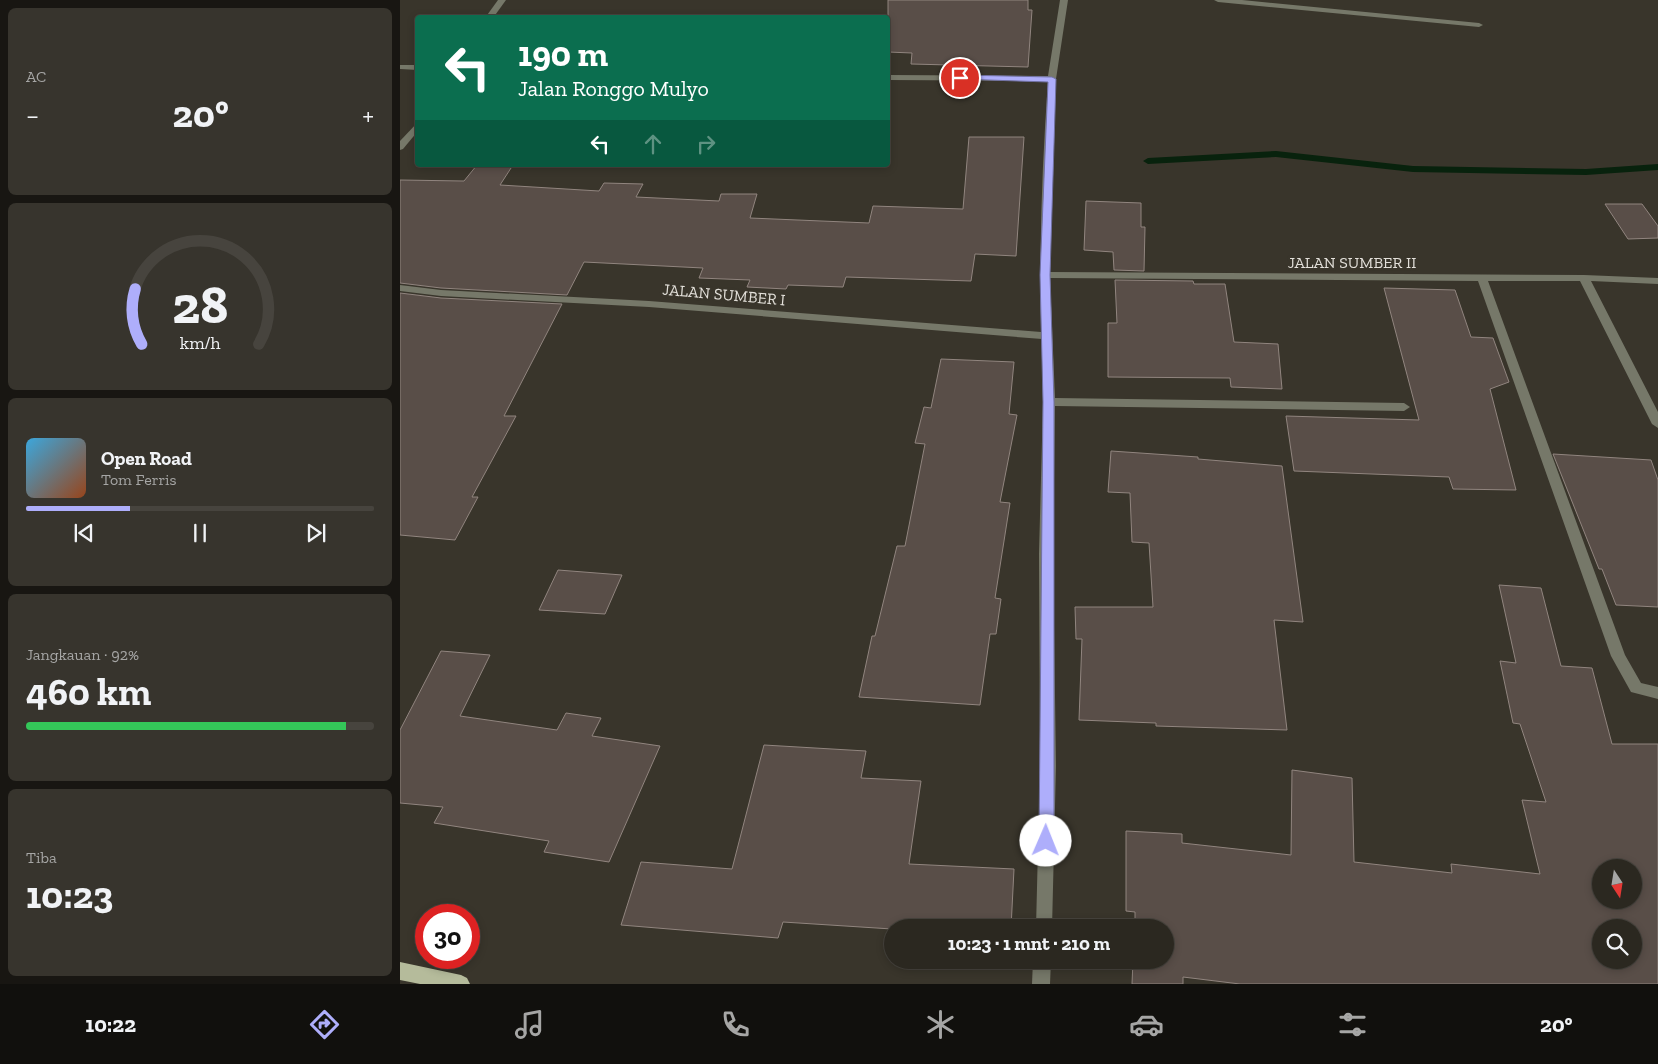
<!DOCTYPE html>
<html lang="id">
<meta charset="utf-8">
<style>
:root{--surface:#2b2820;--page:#37342d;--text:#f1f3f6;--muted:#a6a6a5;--line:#47443e;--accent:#aeaefb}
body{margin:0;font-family:"Zilla Slab",serif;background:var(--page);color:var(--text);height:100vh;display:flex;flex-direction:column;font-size:19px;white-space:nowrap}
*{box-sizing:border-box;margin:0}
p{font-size:16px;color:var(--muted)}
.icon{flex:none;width:28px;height:28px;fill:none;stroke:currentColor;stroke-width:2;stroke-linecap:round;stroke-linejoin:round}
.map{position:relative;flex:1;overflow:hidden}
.sheet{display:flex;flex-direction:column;gap:8px;padding:8px;background:#181612;width:400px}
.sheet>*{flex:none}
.guide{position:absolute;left:15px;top:15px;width:475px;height:152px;border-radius:5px;box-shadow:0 2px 8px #0003,0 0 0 1px var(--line);background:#0b6e4f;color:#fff;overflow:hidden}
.needle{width:32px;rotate:168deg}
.controls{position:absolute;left:1192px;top:859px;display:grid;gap:10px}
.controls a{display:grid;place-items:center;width:50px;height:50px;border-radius:50%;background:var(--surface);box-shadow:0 2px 8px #0003,0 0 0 1px var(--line);font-size:25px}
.speed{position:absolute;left:15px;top:904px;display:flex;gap:10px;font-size:25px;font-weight:700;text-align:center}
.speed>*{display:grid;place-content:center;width:65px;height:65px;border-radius:50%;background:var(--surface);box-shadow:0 2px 8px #0003,0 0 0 1px var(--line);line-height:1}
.speed .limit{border:8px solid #d22;background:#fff;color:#111}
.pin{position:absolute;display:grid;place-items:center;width:42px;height:42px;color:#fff;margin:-21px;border:2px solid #fff;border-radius:50%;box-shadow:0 1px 5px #0007}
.me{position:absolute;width:55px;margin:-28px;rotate:1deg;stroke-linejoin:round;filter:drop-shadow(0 0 4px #0008)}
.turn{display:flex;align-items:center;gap:18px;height:105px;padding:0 20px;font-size:22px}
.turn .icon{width:65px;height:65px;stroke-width:2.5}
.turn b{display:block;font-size:35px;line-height:42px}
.lanes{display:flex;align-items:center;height:48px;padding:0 20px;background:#0003;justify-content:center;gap:25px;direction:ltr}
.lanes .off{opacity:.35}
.big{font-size:38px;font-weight:700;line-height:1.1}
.sheet .tile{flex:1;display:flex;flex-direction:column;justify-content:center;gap:8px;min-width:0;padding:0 18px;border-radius:8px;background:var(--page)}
.sheet .dial{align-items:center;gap:0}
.dial svg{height:130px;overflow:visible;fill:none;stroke:var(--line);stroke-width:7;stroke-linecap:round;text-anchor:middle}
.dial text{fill:var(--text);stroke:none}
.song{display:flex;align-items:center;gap:15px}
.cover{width:60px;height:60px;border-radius:8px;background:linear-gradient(135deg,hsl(200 70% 55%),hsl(20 70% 35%))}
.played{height:5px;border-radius:2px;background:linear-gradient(90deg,var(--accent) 30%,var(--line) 30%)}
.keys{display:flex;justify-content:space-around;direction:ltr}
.heat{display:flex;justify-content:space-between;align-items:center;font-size:28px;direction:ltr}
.charge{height:8px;border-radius:4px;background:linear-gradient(90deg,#34c759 92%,var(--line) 0)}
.trip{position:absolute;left:484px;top:919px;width:290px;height:50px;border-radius:25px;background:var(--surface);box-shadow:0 2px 8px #0003,0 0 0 1px var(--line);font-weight:700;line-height:50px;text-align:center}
.tabs{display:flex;height:80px;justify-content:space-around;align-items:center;background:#11100d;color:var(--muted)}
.tabs .icon{width:35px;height:35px}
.tabs .current{color:var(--accent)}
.tabs b{font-size:22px;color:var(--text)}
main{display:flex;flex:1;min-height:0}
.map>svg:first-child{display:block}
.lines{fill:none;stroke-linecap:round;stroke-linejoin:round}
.stream{fill:#08220d;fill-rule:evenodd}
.building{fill:#594e48;stroke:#91857f;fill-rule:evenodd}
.minor{fill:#767869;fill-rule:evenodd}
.major{fill:#b5bb9b;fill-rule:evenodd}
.route{fill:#aeaefb;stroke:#7171a3}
.labels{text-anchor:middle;stroke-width:5;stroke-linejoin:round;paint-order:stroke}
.street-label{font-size:16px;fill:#e3e0da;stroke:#39352b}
</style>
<main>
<section class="sheet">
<div class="tile"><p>AC</p>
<div class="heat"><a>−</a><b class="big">20°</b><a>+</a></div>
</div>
<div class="tile dial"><svg viewBox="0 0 100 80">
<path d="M14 69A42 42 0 1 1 86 69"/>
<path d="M14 69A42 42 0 0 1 10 35" stroke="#aeaefb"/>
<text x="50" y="56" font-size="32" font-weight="700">28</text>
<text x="50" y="72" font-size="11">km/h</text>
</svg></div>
<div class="tile">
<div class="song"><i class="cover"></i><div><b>Open Road</b><p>Tom Ferris</p></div></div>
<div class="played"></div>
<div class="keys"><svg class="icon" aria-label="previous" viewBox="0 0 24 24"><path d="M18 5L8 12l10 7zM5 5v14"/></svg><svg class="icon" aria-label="pause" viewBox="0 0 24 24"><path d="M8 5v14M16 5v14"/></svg><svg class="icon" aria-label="next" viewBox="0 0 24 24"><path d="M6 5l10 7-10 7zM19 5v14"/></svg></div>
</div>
<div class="tile"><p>Jangkauan · 92%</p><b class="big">460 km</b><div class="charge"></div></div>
<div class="tile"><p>Tiba</p><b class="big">10:23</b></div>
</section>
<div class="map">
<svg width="1258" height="984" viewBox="0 0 1258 984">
<rect width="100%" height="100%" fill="#39352b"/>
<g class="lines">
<polygon class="stream" points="876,151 1013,166 1186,169 1258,164 1258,170 1186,175 1013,172 876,157 748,164 743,161 748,158"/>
</g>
<g class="building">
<polygon points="488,0 628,0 628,10 632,10 628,67 511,64 512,53 488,52"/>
<polygon points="569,137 624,137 616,256 575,254 571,281 446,277 443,287 388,285 386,289 347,287 350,280 299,278 303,268 184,262 167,295 41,288 0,283 0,180 64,181 77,165 113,165 100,185 199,191 204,183 243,184 236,197 319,201 321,194 357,194 350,218 469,223 473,206 563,209"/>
<polygon points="686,201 741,203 741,227 745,227 744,271 714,270 713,252 684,250"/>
<polygon points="1205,204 1242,204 1258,226 1258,238 1228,239"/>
<polygon points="715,280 793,281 794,284 825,284 834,342 878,344 882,389 831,387 830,378 708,377 708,323 717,323"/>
<polygon points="984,288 1055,290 1071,337 1093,338 1109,382 1090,389 1116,490 1053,489 1049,477 894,471 886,416 1019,420"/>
<polygon points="0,293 41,298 162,304 104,416 116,416 72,497 78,497 55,540 0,535"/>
<polygon points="541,359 614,362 609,414 617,415 600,502 610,503 595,598 601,599 596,634 590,634 580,705 459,697 472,636 475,636 497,546 505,546 525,444 515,443 524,407 531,408"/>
<polygon points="711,451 798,457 798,459 882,466 903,622 874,620 887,730 756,726 756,723 679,720 682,639 676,639 675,607 753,607 749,543 732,542 730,493 708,492"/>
<polygon points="1153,454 1251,460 1258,480 1258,607 1216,605 1202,569 1199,569"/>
<polygon points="158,570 222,575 205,614 139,610"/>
<path d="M1099,585L1141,588L1161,666L1192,668L1212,744H1258V984H840L783,977V984H732L733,960H765V928H735V912L726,911V831L782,834V843L891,855L892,770L952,778L954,862L1052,873L1051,864L1140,874L1122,800L1146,802L1120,724L1113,723L1100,661L1116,663ZM1201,868H1234V900H1201ZM1201,928H1234V960H1201Z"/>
<polygon points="41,651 90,655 60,716 157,730 166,713 201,718 192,736 260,746 209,862 144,852 149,841 34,823 43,807 0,803 0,730"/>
<polygon points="364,745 466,751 461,778 521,781 509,864 614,869 611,928 492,929 383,922 378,938 221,925 241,862 332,869"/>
</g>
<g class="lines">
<g class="minor">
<polygon points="98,0 106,0 93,18 85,18"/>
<path d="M660,0H668L656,79L652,154L650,272L1184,275L1258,278V284L1191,281L1258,412V428L1252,424L1180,281H1088L1225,655L1241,683L1258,687V699L1231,692L1211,656L1078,281L650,278L655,398L1004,403L1010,407L1004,411L655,406L653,554L656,766L652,928H636L640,766L639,554L643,402L642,339L249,307L41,296L0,291V285L41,290L249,301L641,332C639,248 642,165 648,81L488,80V75L648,76Z"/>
<polygon points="814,0 842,0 1079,23 1083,25 1079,27 818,2"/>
<polygon points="0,65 18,65 18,70 0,69"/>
<polygon points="18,122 18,131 3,149 0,150 0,141"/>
<polygon points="633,960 651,960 650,984 632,984"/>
</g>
<polygon class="major" points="0,962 61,975 67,978 70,984 20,984 0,980"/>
</g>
<polygon class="route" points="560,75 652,77 656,79 650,275 654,402 654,841 652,846 646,848 641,846 639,841 643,402 640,275 648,82 558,79 558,76"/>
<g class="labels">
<g class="street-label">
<text x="952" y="268">JALAN SUMBER II</text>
<text transform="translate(324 294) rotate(5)" y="6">JALAN SUMBER I</text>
</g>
</g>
</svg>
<div class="controls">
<a><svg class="needle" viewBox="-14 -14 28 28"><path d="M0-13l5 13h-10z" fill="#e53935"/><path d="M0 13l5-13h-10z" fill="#a6a6a5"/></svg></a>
<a><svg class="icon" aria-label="search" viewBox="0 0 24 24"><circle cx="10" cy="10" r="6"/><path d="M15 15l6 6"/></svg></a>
</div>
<div class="speed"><div class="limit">30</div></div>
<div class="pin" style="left:560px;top:78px;background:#d93025"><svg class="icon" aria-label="arrive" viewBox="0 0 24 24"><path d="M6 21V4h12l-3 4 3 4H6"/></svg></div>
<svg class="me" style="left:646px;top:841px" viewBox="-20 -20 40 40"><circle r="19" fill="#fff"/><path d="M0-13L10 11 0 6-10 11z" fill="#aeaefb"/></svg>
<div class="trip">10:23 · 1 mnt · 210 m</div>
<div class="guide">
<div class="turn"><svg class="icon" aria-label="left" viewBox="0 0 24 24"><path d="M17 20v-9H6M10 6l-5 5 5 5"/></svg><div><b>190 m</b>Jalan Ronggo Mulyo</div></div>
<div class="lanes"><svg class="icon" aria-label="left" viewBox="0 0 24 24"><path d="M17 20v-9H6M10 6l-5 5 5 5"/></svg><svg class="icon off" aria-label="ahead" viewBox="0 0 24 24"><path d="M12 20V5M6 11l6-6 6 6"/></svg><svg class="icon off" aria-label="right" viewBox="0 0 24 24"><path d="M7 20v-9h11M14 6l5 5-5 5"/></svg></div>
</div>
</div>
</main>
<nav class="tabs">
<b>10:22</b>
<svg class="icon current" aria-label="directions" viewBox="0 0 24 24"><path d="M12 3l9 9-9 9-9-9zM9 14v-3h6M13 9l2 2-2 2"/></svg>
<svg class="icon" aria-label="music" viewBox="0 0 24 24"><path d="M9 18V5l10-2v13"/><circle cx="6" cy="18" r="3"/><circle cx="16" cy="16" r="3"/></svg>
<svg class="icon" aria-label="phone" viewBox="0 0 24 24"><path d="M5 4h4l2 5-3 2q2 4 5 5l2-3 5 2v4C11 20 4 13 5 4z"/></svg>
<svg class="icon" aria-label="climate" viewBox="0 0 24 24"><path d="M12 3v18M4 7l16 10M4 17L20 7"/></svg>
<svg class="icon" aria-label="car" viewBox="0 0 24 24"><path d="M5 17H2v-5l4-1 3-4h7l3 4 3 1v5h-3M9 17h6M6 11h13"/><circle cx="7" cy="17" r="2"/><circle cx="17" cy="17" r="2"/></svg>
<svg class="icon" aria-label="filters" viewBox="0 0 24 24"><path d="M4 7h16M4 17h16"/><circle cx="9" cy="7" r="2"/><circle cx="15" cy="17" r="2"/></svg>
<b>20°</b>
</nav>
